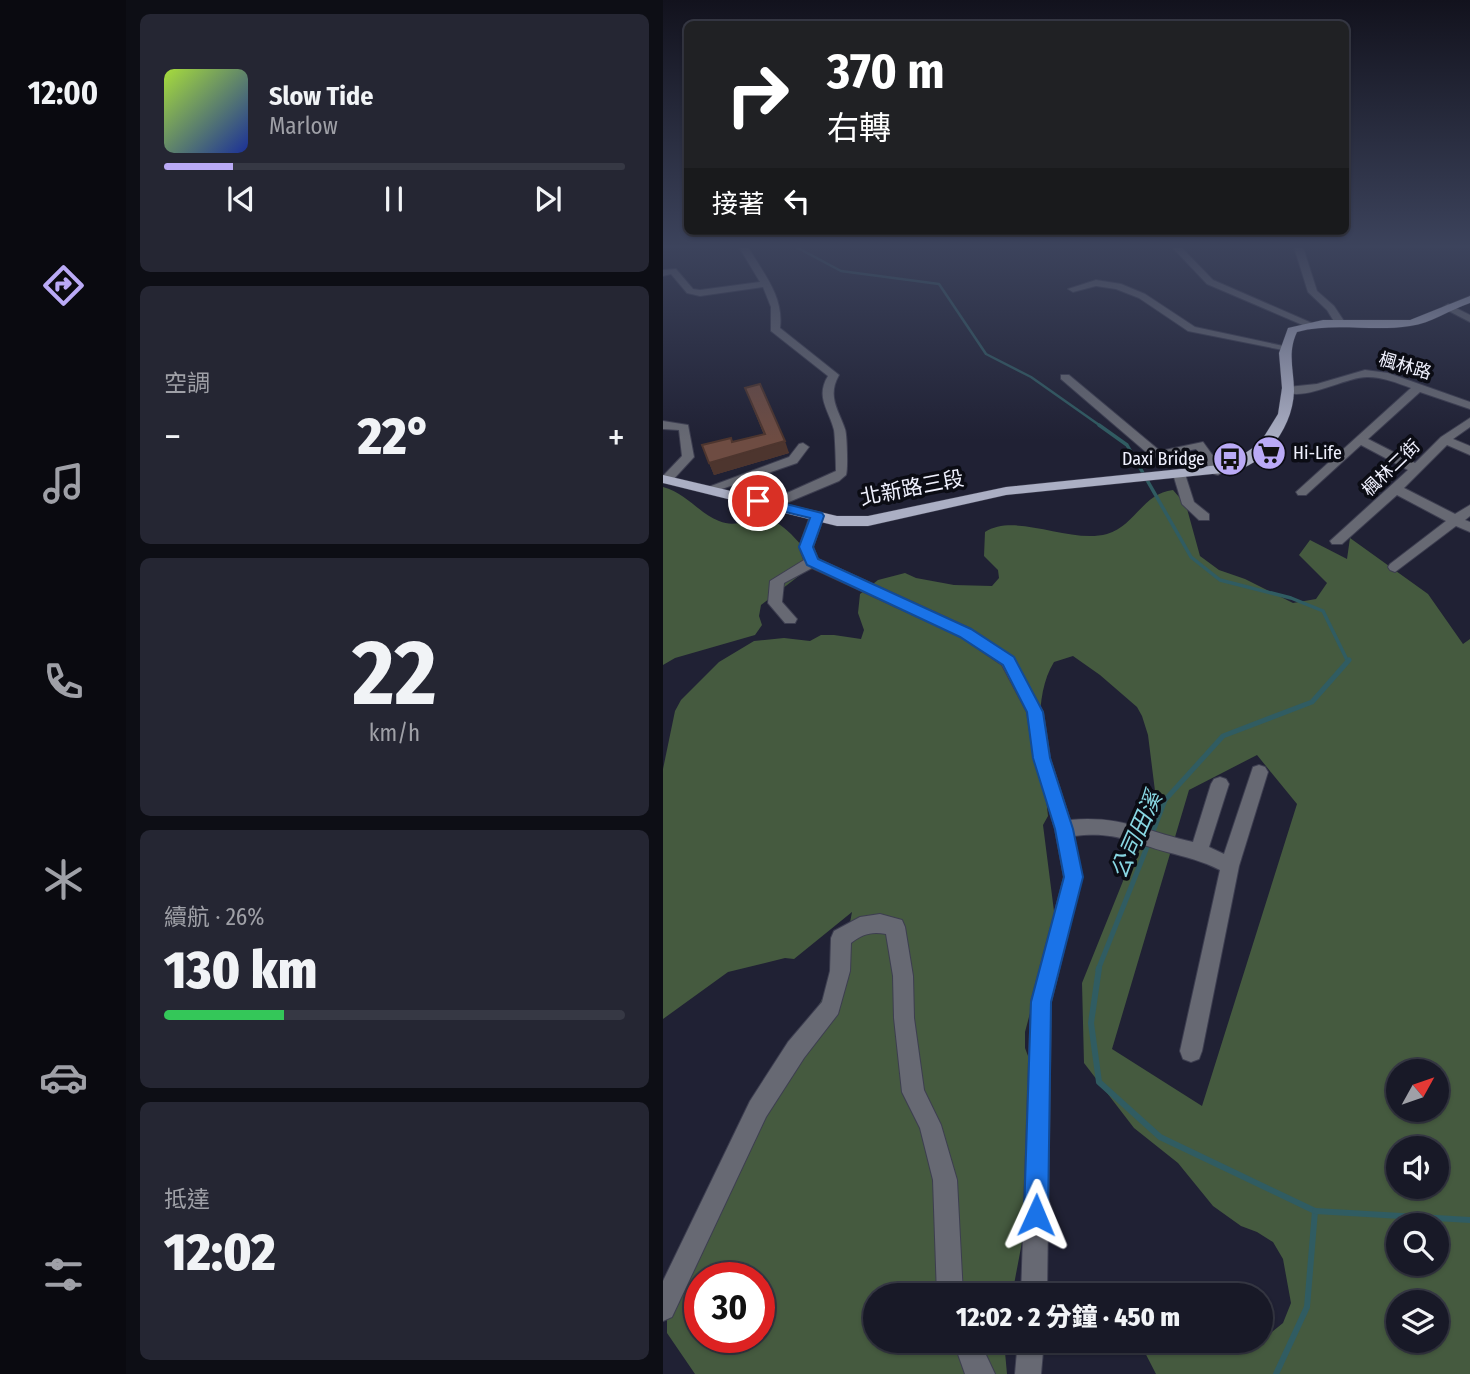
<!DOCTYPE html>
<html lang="zh-TW">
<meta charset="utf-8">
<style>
:root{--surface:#181927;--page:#252633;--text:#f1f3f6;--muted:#9fa0a7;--line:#363844;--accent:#baaaf6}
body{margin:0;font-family:"Fira Sans Condensed","Noto Sans TC",sans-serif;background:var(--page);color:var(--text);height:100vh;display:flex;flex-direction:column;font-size:26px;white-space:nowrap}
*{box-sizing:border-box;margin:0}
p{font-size:23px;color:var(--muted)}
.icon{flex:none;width:38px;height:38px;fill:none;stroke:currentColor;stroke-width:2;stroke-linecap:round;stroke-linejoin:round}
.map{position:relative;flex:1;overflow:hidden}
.side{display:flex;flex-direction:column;gap:14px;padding:14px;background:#0d0e15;width:537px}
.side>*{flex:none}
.guide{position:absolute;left:21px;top:21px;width:665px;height:214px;border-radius:10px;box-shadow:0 2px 5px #0004,0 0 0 2px var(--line);background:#202124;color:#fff;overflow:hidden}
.needle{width:46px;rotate:50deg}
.controls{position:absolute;left:723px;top:1059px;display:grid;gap:14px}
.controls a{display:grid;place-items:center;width:63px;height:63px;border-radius:50%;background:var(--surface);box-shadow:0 2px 5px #0004,0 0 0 2px var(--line);font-size:35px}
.speed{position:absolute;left:21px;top:1262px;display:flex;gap:14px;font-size:35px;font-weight:700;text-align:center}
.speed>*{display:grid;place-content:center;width:91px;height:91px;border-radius:50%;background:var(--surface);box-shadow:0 2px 5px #0004,0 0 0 2px var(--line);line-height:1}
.speed .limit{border:10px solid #d22;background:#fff;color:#111}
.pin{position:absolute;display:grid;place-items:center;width:60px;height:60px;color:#fff;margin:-30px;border:4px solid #fff;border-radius:50%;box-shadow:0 2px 7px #0007}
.me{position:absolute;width:77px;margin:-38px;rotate:1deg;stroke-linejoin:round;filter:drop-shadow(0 0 5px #0008)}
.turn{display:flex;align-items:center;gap:24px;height:147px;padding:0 28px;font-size:32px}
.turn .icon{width:91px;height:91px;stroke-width:2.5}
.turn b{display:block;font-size:49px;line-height:60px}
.then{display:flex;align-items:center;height:66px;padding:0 28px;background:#0003;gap:14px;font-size:26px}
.big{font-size:52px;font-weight:800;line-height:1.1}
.side .card{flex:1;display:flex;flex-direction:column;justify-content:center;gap:10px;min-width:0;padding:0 24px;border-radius:10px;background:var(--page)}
.side .dial{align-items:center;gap:0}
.dial b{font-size:91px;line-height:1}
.song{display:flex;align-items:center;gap:21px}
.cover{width:84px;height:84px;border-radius:10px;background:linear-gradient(135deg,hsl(80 70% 55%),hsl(230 70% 35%))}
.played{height:7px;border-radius:4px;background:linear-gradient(90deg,var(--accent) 15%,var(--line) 15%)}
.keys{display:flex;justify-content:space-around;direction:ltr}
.heat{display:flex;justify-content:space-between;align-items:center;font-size:38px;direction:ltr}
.charge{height:10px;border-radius:5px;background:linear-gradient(90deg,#34c759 26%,var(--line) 0)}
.trip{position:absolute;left:200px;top:1283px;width:410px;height:70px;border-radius:35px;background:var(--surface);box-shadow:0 2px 5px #0004,0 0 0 2px var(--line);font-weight:800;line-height:70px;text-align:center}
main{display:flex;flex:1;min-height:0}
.tabs{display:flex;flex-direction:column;width:126px;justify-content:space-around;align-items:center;background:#0a0a10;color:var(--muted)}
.tabs .icon{width:49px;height:49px}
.tabs .active{color:var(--accent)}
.tabs b{font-size:32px;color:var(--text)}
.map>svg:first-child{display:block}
.forest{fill:#455a3f;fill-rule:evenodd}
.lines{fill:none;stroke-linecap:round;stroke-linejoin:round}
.stream-far3{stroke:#305c62;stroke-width:2.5}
.stream-far2{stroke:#305c62;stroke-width:3.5}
.stream-far1{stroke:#305c62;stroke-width:5}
.stream{stroke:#305c62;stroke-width:6}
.minor-casing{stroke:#3d3e50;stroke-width:2}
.major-casing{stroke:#3d3e50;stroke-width:1}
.minor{fill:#676973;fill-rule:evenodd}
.major{fill:#abafc4;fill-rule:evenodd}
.wall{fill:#5f4139}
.shaded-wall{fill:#4d352e}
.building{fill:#6e4c42;stroke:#4d352e;stroke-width:2}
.route{fill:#1a73e8;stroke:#114b97;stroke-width:2}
.labels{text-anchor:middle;stroke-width:7;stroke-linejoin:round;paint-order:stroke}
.far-street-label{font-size:18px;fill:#f0f1fe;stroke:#0b0c14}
.far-poi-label{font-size:18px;fill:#f0f1fe;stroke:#0b0c14;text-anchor:start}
.street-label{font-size:21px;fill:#f0f1fe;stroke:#0b0c14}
.water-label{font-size:23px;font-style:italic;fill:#88d7e3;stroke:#0b0c14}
</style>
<main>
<nav class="tabs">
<b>12:00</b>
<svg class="icon active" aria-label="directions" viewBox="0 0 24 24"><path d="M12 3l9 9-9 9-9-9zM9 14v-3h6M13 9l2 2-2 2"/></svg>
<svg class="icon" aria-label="music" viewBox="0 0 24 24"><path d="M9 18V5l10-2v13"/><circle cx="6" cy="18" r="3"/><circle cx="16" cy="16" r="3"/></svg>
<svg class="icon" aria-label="phone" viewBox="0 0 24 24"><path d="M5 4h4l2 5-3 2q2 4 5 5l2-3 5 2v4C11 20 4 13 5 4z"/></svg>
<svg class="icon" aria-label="climate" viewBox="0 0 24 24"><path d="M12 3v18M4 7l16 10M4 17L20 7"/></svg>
<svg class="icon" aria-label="car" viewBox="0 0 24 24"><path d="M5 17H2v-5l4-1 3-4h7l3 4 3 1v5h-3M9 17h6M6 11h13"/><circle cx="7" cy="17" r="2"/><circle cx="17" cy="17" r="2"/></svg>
<svg class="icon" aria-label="filters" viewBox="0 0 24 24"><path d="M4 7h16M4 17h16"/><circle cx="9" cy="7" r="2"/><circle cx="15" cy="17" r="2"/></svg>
</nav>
<section class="side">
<div class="card">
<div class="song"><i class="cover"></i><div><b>Slow Tide</b><p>Marlow</p></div></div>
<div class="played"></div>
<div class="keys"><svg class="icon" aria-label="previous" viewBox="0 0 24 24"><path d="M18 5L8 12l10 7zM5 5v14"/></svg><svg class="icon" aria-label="pause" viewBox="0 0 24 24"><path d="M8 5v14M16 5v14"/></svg><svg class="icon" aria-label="next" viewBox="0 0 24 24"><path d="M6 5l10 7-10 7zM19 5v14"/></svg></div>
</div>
<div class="card"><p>空調</p>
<div class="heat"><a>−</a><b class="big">22°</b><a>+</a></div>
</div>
<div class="card dial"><b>22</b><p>km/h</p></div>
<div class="card"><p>續航 · 26%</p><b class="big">130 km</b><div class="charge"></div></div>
<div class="card"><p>抵達</p><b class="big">12:02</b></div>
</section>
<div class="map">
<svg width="807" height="1374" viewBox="0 0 807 1374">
<rect width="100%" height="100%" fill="#202134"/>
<g class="forest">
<path d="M0,487C23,493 37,514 56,521C82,532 98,503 128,534C143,550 144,550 141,572L98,605L96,616L99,625L92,635L12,658L0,665Z"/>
<path d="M510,490L523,505L537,556L556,570L582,579L630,603L653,599L664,583L636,555L647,540L684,559L687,538L765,594L800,644L807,639V1374H493L476,1341L597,1340V1335H605L620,1323L628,1303L620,1259L610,1242L594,1232L578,1226L550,1206L515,1163L471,1128L421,1063L419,983L493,799L485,735L479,716L474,707L437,675L410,656L391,662C366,702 381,771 385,816L380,825L392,919L362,1032V1048L376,1085L360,1237L349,1295H212V1340L341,1341L344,1374H32L4,1333V1318C29,1258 52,1195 81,1136C117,1062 176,995 189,912L131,959L122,958L65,972L0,1019V769L12,711L18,700L56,662L91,641L121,638L147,641L158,635H171L198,639L201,630L195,613L197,594L215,580L242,573L253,578L291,585L329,586L336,578L335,570L321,556L322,532C353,512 406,544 444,534C472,526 480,493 510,490ZM594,755L634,804L539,1106L449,1049L526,790ZM735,1071H774V1110H735ZM735,1148H774V1186H735ZM735,1225H774V1264H735ZM37,1278H96V1337H37ZM735,1302H774V1340H735Z"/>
</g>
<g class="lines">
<polyline class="stream-far3" points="133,247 178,271 276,284 323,354 368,377 439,427"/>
<polyline class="stream-far2" points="436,425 464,445 528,557 557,580 628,598 660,611 685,662"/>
<g class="stream-far1">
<polyline points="489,834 502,800 560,736 649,702 686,660"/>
<polyline points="435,970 486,842"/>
</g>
<g class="stream">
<polyline points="436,968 428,1023 436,1082 497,1137 652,1211 644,1307 613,1374"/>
<polyline points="652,1211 807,1220"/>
</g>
<g class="minor-casing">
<g id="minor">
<path d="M76,247H85C100,273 121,296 117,328L176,375C164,396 175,409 182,429C184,434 185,470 183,475L176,481L109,509L103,505L104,502L173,471C173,464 172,435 171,430C166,410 152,397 165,376L108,331V307L100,287L37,296L24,293L8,274L0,276V270L13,269L30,289L37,290L97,282Z"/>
<polygon points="509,247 518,247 550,280 651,324 642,326 544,284"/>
<polygon points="631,247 640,247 654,291 671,306 681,321 680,323 672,323 664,310 645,292"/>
<polygon points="433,280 458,284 482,294 532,327 625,347 620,350 525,331 476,298 453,289 433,286 410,292 405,289"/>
<polygon points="785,304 807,315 807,322 782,309 780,307"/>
<path d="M702,370L725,373L807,402V409L757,392L705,439L752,463L778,437L807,418V427L790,439L807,446V455L784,445L741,488L792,514L807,505V516L802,520L807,522V532L793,526L732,572L727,570L725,567L727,564L783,521L734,495L679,544H669L667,541L745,470L698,445L643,495H635L633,492L748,388C734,383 720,377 705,377C683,376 639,404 619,390L625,387L654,384Z"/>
<polygon points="398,375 406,375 497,451 540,442 561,471 555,475 551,474 533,449 490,458 398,379"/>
<polygon points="0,421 25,425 31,457 7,483 0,483 0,476 19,456 16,430 0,429"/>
<polygon points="140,443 146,447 134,463 50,492 46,493 40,489 126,457 136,444"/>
<polygon points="516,470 522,474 531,502 546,514 546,520 536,520 519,504 510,474"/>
<path d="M154,512L161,516L150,547L155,559L308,629L350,657L380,712L387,758L407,820C457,815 484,832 530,842L548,784L551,779L557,777L563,779L566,784L546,847L561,854L590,767L596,765L602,767L605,772L576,866L539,1051L536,1059L528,1062L520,1059L517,1051L557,870C539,861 523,857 504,852C467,842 452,831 411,836L419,877L388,1002L384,1295H358L368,1002L401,877L392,829L371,758L364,712L339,665L298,637L149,568L121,583L119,602L134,619L132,623H122L105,603L107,581L141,560L136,547L147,516Z"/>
<path d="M217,914L239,920L242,927L250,976L251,1018L261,1090L278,1125L294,1180L300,1295H274L270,1180L257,1128L239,1092L231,1018L230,976L223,934C209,931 199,934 188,943L187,971L175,1014L141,1058L103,1117L9,1317L0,1321V1281L87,1101L125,1042L159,1002L167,971L168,938L171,931L197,917Z"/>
<polygon points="290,1340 316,1340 332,1374 302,1374"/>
<polygon points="355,1340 381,1340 378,1374 352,1374"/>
</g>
</g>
<g class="major-casing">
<path id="major" d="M807,296V303C786,310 769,323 747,326C709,332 671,322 634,332C624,353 631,370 631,391C630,426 604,463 569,472L343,495L205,526H174L0,483V475L174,516H205L343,487L566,464L597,443L615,414L619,388L616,353L625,328L660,320H747Z"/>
</g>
<use href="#minor" class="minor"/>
<use href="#major" class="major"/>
</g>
<polygon class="wall" points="82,388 126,453 51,475 39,445 69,442 101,435"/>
<polygon class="shaded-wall" points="122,441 126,453 51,475 46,463"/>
<polygon class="building" points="97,384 122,441 46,463 39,445 68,438 69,442 102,434 82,388"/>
<linearGradient id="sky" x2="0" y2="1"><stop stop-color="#12121d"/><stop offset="0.56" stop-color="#3c435c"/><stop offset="1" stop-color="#3c435c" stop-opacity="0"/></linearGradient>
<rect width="807" height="440" fill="url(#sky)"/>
<polygon class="route" points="95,497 159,513 161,516 150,547 155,559 308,629 351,657 380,712 387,758 410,829 420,877 388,1002 385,1215 382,1224 373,1227 365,1224 361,1215 368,1002 401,877 392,829 370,758 364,712 340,665 297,637 144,565 136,547 147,518 90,504 88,501"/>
<defs>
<g id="supermarket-disc" transform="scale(1.75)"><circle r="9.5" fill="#baaaf6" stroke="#0b0c14"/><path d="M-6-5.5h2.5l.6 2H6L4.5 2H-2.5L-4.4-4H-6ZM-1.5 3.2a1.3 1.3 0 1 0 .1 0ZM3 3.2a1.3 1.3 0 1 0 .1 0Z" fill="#111"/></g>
<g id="bus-disc" transform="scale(1.75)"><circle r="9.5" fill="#baaaf6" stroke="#0b0c14"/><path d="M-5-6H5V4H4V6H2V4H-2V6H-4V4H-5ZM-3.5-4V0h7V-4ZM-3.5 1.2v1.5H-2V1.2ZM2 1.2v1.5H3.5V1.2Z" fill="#111"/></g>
</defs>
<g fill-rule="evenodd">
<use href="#supermarket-disc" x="606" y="453"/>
<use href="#bus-disc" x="567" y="459"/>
</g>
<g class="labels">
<g class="far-street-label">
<text transform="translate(742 366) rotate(16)" y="6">楓林路</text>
<text transform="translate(728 468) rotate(-44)" y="6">楓林二街</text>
</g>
<g class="far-poi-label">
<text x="630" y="459">Hi-Life</text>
<text x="542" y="465" text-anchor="end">Daxi Bridge</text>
</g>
<g class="street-label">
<text transform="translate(249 488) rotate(-11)" y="7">北新路三段</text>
</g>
<g class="water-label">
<text transform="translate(473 835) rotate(-66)" y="8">公司田溪</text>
</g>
</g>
</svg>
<div class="controls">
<a><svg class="needle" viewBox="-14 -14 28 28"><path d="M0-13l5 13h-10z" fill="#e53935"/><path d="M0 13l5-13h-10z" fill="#9fa0a7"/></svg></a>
<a><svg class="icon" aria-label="sound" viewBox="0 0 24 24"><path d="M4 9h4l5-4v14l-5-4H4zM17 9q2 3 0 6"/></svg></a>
<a><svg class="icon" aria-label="search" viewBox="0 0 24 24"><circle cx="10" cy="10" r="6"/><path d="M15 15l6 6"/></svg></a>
<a><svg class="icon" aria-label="layers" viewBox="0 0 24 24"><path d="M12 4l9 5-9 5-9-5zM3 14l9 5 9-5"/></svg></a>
</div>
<div class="speed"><div class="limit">30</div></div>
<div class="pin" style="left:95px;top:501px;background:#d93025"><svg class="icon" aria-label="arrive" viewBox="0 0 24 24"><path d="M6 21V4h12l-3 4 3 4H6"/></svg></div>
<svg class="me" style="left:373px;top:1215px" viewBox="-20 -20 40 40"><path d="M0-17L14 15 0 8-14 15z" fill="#1a73e8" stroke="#fff" stroke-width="4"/></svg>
<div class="trip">12:02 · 2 分鐘 · 450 m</div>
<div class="guide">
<div class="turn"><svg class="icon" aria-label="right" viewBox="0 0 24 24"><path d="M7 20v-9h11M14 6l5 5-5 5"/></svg><div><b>370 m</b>右轉</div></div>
<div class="then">接著<svg class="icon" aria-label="left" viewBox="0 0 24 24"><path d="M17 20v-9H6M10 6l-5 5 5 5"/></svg></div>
</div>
</div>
</main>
